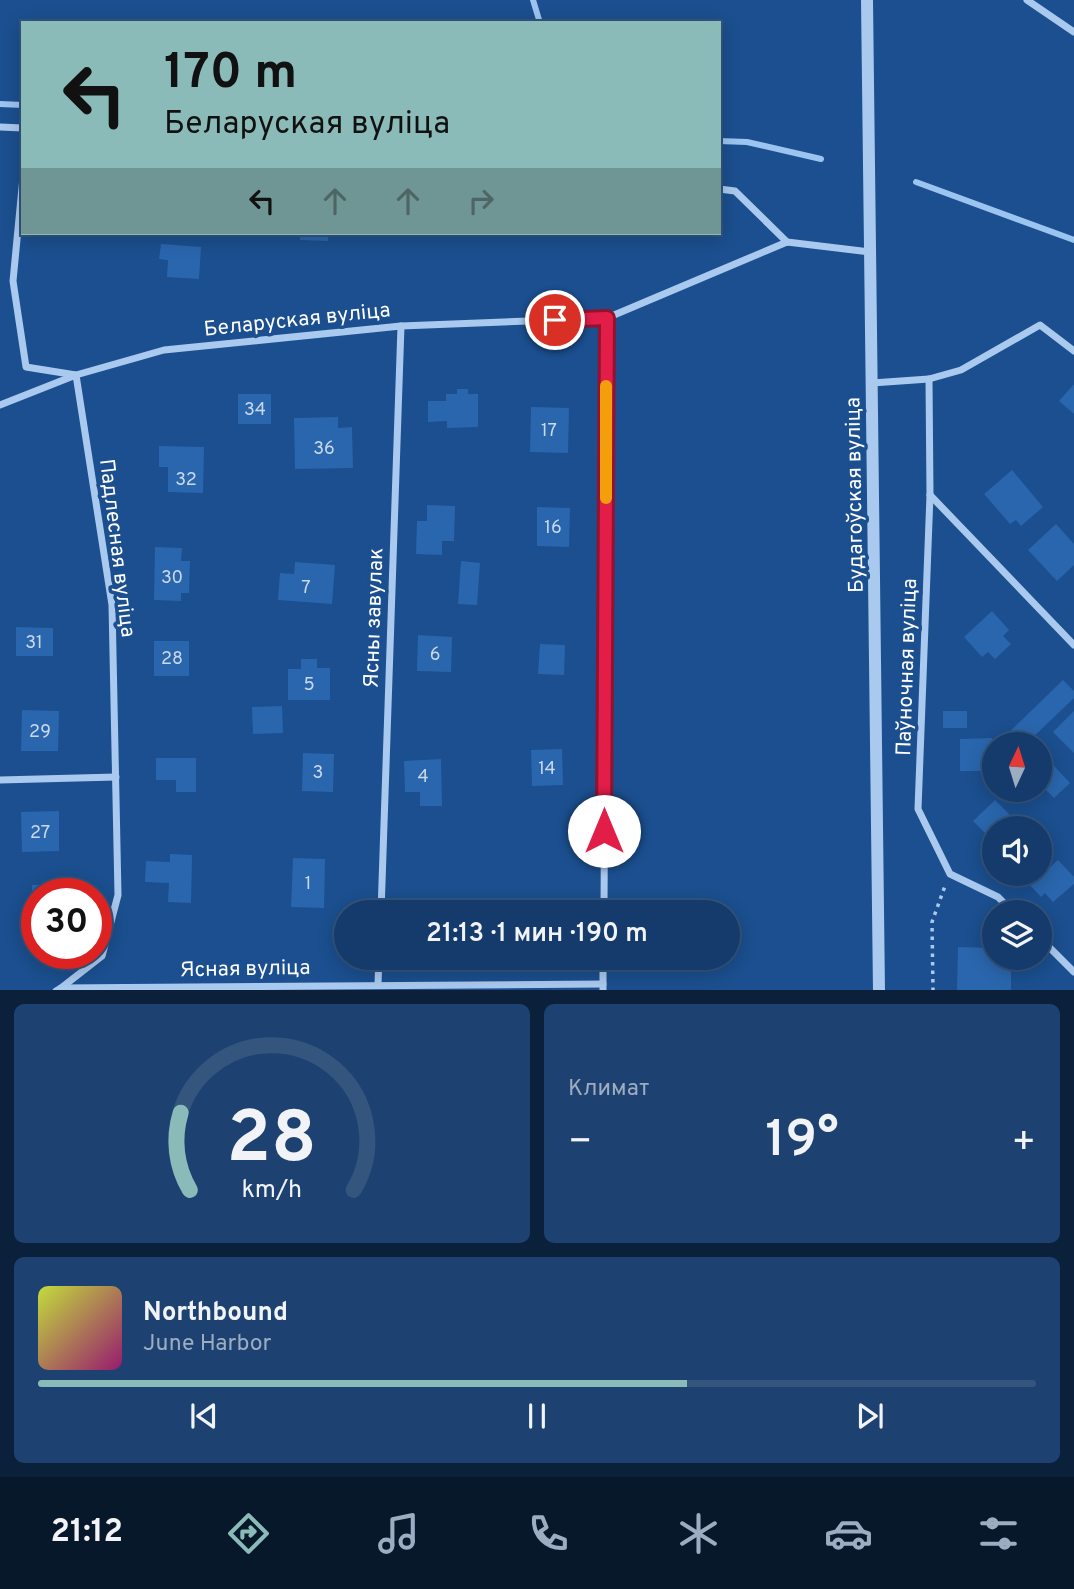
<!DOCTYPE html>
<html lang="ru">
<meta charset="utf-8">
<style>
:root{--surface:#143b6b;--page:#1d4271;--text:#f1f3f6;--muted:#9dadc1;--line:#33557e;--accent:#8bbbb9}
body{margin:0;font-family:Overpass,sans-serif;background:var(--page);color:var(--text);height:100vh;display:flex;flex-direction:column;font-size:26px;white-space:nowrap}
*{box-sizing:border-box;margin:0}
p{font-size:23px;color:var(--muted)}
.icon{flex:none;width:38px;height:38px;fill:none;stroke:currentColor;stroke-width:2;stroke-linecap:round;stroke-linejoin:round}
.map{position:relative;height:990px;overflow:hidden}
.sheet{display:flex;flex-direction:column;gap:14px;padding:14px;background:#0b203b;flex:1}
.sheet>*{flex:none}
.guide{position:absolute;left:21px;top:21px;width:700px;height:214px;border-radius:0px;box-shadow:0 4px 18px #0003,0 0 0 2px var(--line);background:#8bbbb9;color:#111;overflow:hidden}
.needle{width:46px;rotate:4deg}
.fabs{position:absolute;left:982px;top:732px;display:grid;gap:14px}
.fabs a{display:grid;place-items:center;width:70px;height:70px;border-radius:50%;background:var(--surface);box-shadow:0 4px 18px #0003,0 0 0 2px var(--line);font-size:35px}
.speed{position:absolute;left:21px;top:878px;display:flex;gap:14px;font-size:35px;font-weight:700;text-align:center}
.speed>*{display:grid;place-content:center;width:91px;height:91px;border-radius:50%;background:var(--surface);box-shadow:0 4px 18px #0003,0 0 0 2px var(--line);line-height:1}
.speed .limit{border:10px solid #d22;background:#fff;color:#111}
.pin{position:absolute;display:grid;place-items:center;width:60px;height:60px;color:#fff;margin:-30px;border:4px solid #fff;border-radius:50%;box-shadow:0 2px 7px #0007}
.me{position:absolute;width:77px;margin:-38px;rotate:0deg;stroke-linejoin:round;filter:drop-shadow(0 0 5px #0008)}
.turn{display:flex;align-items:center;gap:24px;height:147px;padding:0 28px;font-size:32px}
.turn .icon{width:91px;height:91px;stroke-width:2.5}
.turn b{display:block;font-size:49px;line-height:60px}
.lanes{display:flex;align-items:center;height:66px;padding:0 28px;background:#0003;justify-content:center;gap:35px;direction:ltr}
.lanes .off{opacity:.35}
.big{font-size:52px;font-weight:600;line-height:1.1}
.sheet .widget{flex:1;display:flex;flex-direction:column;justify-content:center;gap:10px;min-width:0;padding:0 24px;border-radius:10px;background:var(--page)}
.sheet .dial{align-items:center;gap:0}
.dial svg{height:182px;overflow:visible;fill:none;stroke:var(--line);stroke-width:7;stroke-linecap:round;text-anchor:middle}
.dial text{fill:var(--text);stroke:none}
.song{display:flex;align-items:center;gap:21px}
.cover{width:84px;height:84px;border-radius:10px;background:linear-gradient(135deg,hsl(70 70% 55%),hsl(320 70% 35%))}
.played{height:7px;border-radius:4px;background:linear-gradient(90deg,var(--accent) 65%,var(--line) 65%)}
.keys{display:flex;justify-content:space-around;direction:ltr}
.heat{display:flex;justify-content:space-between;align-items:center;font-size:38px;direction:ltr}
.sheet .tiles{flex:1;display:grid;gap:14px;grid-template-columns:1fr 1fr}
.widget:last-child{grid-column:span 2}
.trip{position:absolute;left:334px;top:900px;width:406px;height:70px;border-radius:35px;background:var(--surface);box-shadow:0 4px 18px #0003,0 0 0 2px var(--line);font-weight:600;line-height:70px;text-align:center}
.dock{display:flex;height:112px;justify-content:space-around;align-items:center;background:#08182b;color:var(--muted)}
.dock .icon{width:49px;height:49px}
.dock .active{color:var(--accent)}
.dock b{font-size:32px;color:var(--text)}
.map>svg:first-child{display:block}
.lines{fill:none;stroke-linecap:round;stroke-linejoin:round}
.stream{stroke:#9cc4f0;stroke-width:6}
.building{fill:#2a66ad}
.path{stroke:#a9c9ee;stroke-width:3.5;stroke-dasharray:3.5 5;stroke-linecap:butt}
.minor{stroke:#a9c9ee;stroke-width:7}
.tertiary{stroke:#a9c9ee;stroke-width:12}
.route-casing{stroke:#92132f;stroke-width:18}
.route{stroke:#e11d48;stroke-width:12}
.slow{stroke:#f59e0b;stroke-width:12}
.labels{text-anchor:middle;stroke-width:7;stroke-linejoin:round;paint-order:stroke}
.number-label{font-size:18px;fill:#cad9ea}
.street-label{font-size:21px;fill:#fff;stroke:#1b4f8f}
</style>
<div class="map">
<svg width="1074" height="991" viewBox="0 0 1074 991">
<rect width="100%" height="100%" fill="#1b4f8f"/>
<g class="lines">
<g class="stream">
<polyline points="533,0 540,23"/>
<polyline points="0,104 23,105"/>
<polyline points="719,141 747,142 821,159"/>
<polyline points="916,182 1074,240"/>
</g>
</g>
<g class="building">
<polygon points="300,233 328,233 328,241 300,240"/>
<polygon points="161,244 201,247 199,279 167,277 168,260 159,259"/>
<polygon points="1074,384 1074,414 1059,401"/>
<polygon points="457,389 468,389 468,394 478,394 478,427 447,428 447,421 428,422 428,401 446,401 446,394 457,394"/>
<rect x="238" y="394" width="33" height="30"/>
<polygon points="531,407 569,408 568,453 530,452"/>
<polygon points="338,417 338,428 352,427 353,468 295,469 294,418"/>
<polygon points="159,446 204,447 203,493 168,492 168,467 159,467"/>
<polygon points="1012,470 1043,507 1021,526 1016,520 1010,524 984,494"/>
<polygon points="427,505 455,506 454,541 442,541 442,555 416,554 417,521 427,521"/>
<polygon points="537,507 570,508 569,547 537,546"/>
<polygon points="1056,524 1074,544 1074,565 1057,581 1028,550"/>
<polygon points="155,547 182,548 181,561 190,561 189,593 181,593 181,601 154,600"/>
<polygon points="461,561 480,563 477,605 458,604"/>
<polygon points="295,562 335,565 332,604 278,600 280,573 294,574"/>
<polygon points="992,611 1009,630 1003,636 1011,644 995,659 988,652 982,657 964,637"/>
<polygon points="16,627 53,628 53,656 16,656"/>
<polygon points="418,635 452,637 451,672 417,671"/>
<rect x="154" y="641" width="35" height="35"/>
<polygon points="540,644 565,645 564,675 538,674"/>
<polygon points="301,659 317,659 317,668 330,668 330,700 288,700 288,669 301,669"/>
<polygon points="1063,680 1074,691 1074,698 1029,741 1032,744 1001,744 999,742"/>
<polygon points="282,706 283,733 253,734 252,707"/>
<polygon points="22,710 59,711 58,751 21,751"/>
<rect x="943" y="711" width="24" height="17"/>
<polygon points="1074,711 1074,753 1053,732"/>
<polygon points="992,738 992,771 960,771 960,739"/>
<polygon points="562,749 563,785 532,786 531,750"/>
<polygon points="1040,751 1070,783 1054,798 1040,784"/>
<polygon points="303,753 334,754 333,792 302,791"/>
<polygon points="156,758 196,758 196,792 176,792 176,780 156,780"/>
<polygon points="441,759 442,806 420,806 420,792 405,792 404,761"/>
<polygon points="995,800 1023,828 994,828 994,842 973,821"/>
<polygon points="59,811 59,851 22,852 21,812"/>
<polygon points="170,854 192,855 191,903 168,902 169,883 145,882 146,861 170,862"/>
<polygon points="293,858 325,859 324,908 291,907"/>
<polygon points="1058,860 1074,877 1074,884 1053,902 1045,893 1041,897 1030,885"/>
<polygon points="68,884 68,894 37,894 37,932 32,932 32,885"/>
<polygon points="557,898 558,912 521,912 520,899"/>
<polygon points="958,947 994,948 994,957 1011,957 1011,991 957,990"/>
</g>
<g class="lines">
<polyline class="path" points="933,991 932,922 945,886"/>
<g class="minor">
<polyline points="1027,0 1074,32"/>
<polyline points="0,127 23,128"/>
<polyline points="23,177 13,281 26,367 76,375 112,605 118,895 102,956 61,988"/>
<polyline points="719,189 735,191 787,242"/>
<polyline points="929,379 930,495 918,809 950,874 998,897 1013,912"/>
<polyline points="872,383 929,379 961,370 1040,325 1074,351"/>
<polyline points="0,405 76,375 164,350 401,326 607,318"/>
<polyline points="930,495 1074,645"/>
<polyline points="0,780 116,777"/>
<polyline points="381,912 401,326"/>
<polyline points="604,912 607,318 787,242 870,252"/>
<polyline points="1040,938 1074,972"/>
<polyline points="378,984 379,957"/>
<polyline points="56,991 61,988 603,984"/>
<polyline points="603,991 603,957"/>
</g>
<polyline class="tertiary" points="867,0 879,991"/>
</g>
<g class="lines">
<g class="route-casing">
<polyline id="route" points="555,320 607,318 604,831"/>
</g>
<use href="#route" class="route"/>
<polyline class="slow" points="606,498 606,386"/>
</g>
<g class="labels">
<g class="number-label">
<text x="255" y="415">34</text>
<text x="549" y="436">17</text>
<text x="324" y="454">36</text>
<text x="186" y="485">32</text>
<text x="553" y="533">16</text>
<text x="172" y="583">30</text>
<text x="306" y="593">7</text>
<text x="34" y="648">31</text>
<text x="435" y="660">6</text>
<text x="172" y="664">28</text>
<text x="309" y="690">5</text>
<text x="40" y="737">29</text>
<text x="547" y="774">14</text>
<text x="318" y="778">3</text>
<text x="423" y="782">4</text>
<text x="40" y="838">27</text>
<text x="308" y="889">1</text>
</g>
<g class="street-label">
<text transform="translate(297 319) rotate(-6)" y="7">Беларуская вуліца</text>
<text transform="translate(854 495) rotate(-91)" y="7">Будагоўская вуліца</text>
<text transform="translate(118 548) rotate(83)" y="7">Падлесная вуліца</text>
<text transform="translate(373 618) rotate(-88)" y="7">Ясны завулак</text>
<text transform="translate(906 667) rotate(-88)" y="7">Паўночная вуліца</text>
<text transform="translate(245 968) rotate(-1)" y="7">Ясная вуліца</text>
</g>
</g>
</svg>
<div class="fabs">
<a><svg class="needle" viewBox="-14 -14 28 28"><path d="M0-13l5 13h-10z" fill="#e53935"/><path d="M0 13l5-13h-10z" fill="#9dadc1"/></svg></a>
<a><svg class="icon" aria-label="sound" viewBox="0 0 24 24"><path d="M4 9h4l5-4v14l-5-4H4zM17 9q2 3 0 6"/></svg></a>
<a><svg class="icon" aria-label="layers" viewBox="0 0 24 24"><path d="M12 4l9 5-9 5-9-5zM3 14l9 5 9-5"/></svg></a>
</div>
<div class="speed"><div class="limit">30</div></div>
<div class="pin" style="left:555px;top:320px;background:#d93025"><svg class="icon" aria-label="arrive" viewBox="0 0 24 24"><path d="M6 21V4h12l-3 4 3 4H6"/></svg></div>
<svg class="me" style="left:604px;top:831px" viewBox="-20 -20 40 40"><circle r="19" fill="#fff"/><path d="M0-13L10 11 0 6-10 11z" fill="#e11d48"/></svg>
<div class="trip">21:13 · 1 мин · 190 m</div>
<div class="guide">
<div class="turn"><svg class="icon" aria-label="left" viewBox="0 0 24 24"><path d="M17 20v-9H6M10 6l-5 5 5 5"/></svg><div><b>170 m</b>Беларуская вуліца</div></div>
<div class="lanes"><svg class="icon" aria-label="left" viewBox="0 0 24 24"><path d="M17 20v-9H6M10 6l-5 5 5 5"/></svg><svg class="icon off" aria-label="ahead" viewBox="0 0 24 24"><path d="M12 20V5M6 11l6-6 6 6"/></svg><svg class="icon off" aria-label="ahead" viewBox="0 0 24 24"><path d="M12 20V5M6 11l6-6 6 6"/></svg><svg class="icon off" aria-label="right" viewBox="0 0 24 24"><path d="M7 20v-9h11M14 6l5 5-5 5"/></svg></div>
</div>
</div>
<section class="sheet">
<div class="tiles">
<div class="widget dial"><svg viewBox="0 0 100 80">
<path d="M14 69A42 42 0 1 1 86 69"/>
<path d="M14 69A42 42 0 0 1 10 35" stroke="#8bbbb9"/>
<text x="50" y="56" font-size="32" font-weight="700">28</text>
<text x="50" y="72" font-size="11">km/h</text>
</svg></div>
<div class="widget"><p>Климат</p>
<div class="heat"><a>−</a><b class="big">19°</b><a>+</a></div>
</div>
<div class="widget">
<div class="song"><i class="cover"></i><div><b>Northbound</b><p>June Harbor</p></div></div>
<div class="played"></div>
<div class="keys"><svg class="icon" aria-label="previous" viewBox="0 0 24 24"><path d="M18 5L8 12l10 7zM5 5v14"/></svg><svg class="icon" aria-label="pause" viewBox="0 0 24 24"><path d="M8 5v14M16 5v14"/></svg><svg class="icon" aria-label="next" viewBox="0 0 24 24"><path d="M6 5l10 7-10 7zM19 5v14"/></svg></div>
</div>
</div>
</section>
<nav class="dock">
<b>21:12</b>
<svg class="icon active" aria-label="directions" viewBox="0 0 24 24"><path d="M12 3l9 9-9 9-9-9zM9 14v-3h6M13 9l2 2-2 2"/></svg>
<svg class="icon" aria-label="music" viewBox="0 0 24 24"><path d="M9 18V5l10-2v13"/><circle cx="6" cy="18" r="3"/><circle cx="16" cy="16" r="3"/></svg>
<svg class="icon" aria-label="phone" viewBox="0 0 24 24"><path d="M5 4h4l2 5-3 2q2 4 5 5l2-3 5 2v4C11 20 4 13 5 4z"/></svg>
<svg class="icon" aria-label="climate" viewBox="0 0 24 24"><path d="M12 3v18M4 7l16 10M4 17L20 7"/></svg>
<svg class="icon" aria-label="car" viewBox="0 0 24 24"><path d="M5 17H2v-5l4-1 3-4h7l3 4 3 1v5h-3M9 17h6M6 11h13"/><circle cx="7" cy="17" r="2"/><circle cx="17" cy="17" r="2"/></svg>
<svg class="icon" aria-label="filters" viewBox="0 0 24 24"><path d="M4 7h16M4 17h16"/><circle cx="9" cy="7" r="2"/><circle cx="15" cy="17" r="2"/></svg>
</nav>
